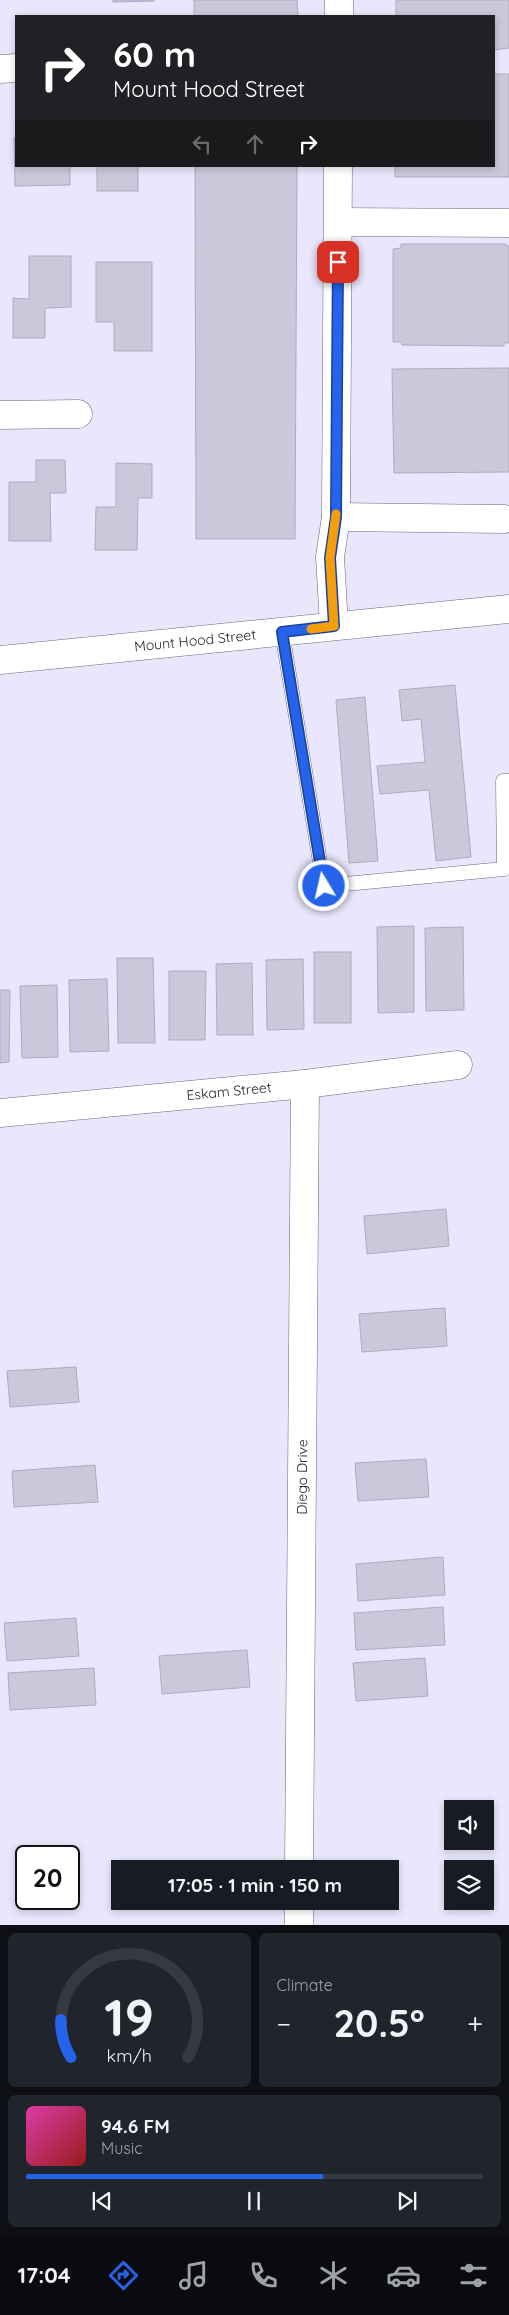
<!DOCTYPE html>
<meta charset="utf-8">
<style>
:root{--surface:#171b24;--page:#20242c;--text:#f1f3f6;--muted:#9ea1a6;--line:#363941;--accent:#2563eb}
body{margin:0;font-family:Quicksand,sans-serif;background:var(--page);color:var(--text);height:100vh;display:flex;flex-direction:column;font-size:19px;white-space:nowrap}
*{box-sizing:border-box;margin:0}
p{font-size:16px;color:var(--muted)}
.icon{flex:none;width:28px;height:28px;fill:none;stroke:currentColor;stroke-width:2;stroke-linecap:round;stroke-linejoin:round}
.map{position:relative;height:1925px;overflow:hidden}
.sheet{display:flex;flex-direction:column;gap:8px;padding:8px;background:#0d0f14;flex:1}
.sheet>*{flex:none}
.top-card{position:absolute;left:15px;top:15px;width:480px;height:152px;border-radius:0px;box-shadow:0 2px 8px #0003;background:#202124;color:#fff;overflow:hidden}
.fabs{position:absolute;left:444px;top:1800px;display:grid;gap:10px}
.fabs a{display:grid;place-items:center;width:50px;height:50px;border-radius:0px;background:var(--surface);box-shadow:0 2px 8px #0003;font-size:25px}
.speed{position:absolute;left:15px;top:1845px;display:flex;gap:10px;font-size:25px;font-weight:700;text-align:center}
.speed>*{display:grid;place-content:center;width:65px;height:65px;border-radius:50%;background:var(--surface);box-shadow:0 2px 8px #0003;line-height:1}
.speed .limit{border:2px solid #111;border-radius:8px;background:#fff;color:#111}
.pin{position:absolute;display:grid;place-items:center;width:42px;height:42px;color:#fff;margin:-21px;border-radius:10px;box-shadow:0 2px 8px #0006}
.me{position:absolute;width:55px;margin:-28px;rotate:351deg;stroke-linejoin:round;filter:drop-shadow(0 0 4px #0008)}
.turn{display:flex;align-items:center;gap:18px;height:105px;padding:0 15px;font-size:22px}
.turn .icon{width:65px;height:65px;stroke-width:2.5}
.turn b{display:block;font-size:35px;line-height:42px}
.lanes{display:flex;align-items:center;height:48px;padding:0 15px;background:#0003;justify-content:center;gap:25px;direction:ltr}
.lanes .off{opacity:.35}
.big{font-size:38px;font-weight:800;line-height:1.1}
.sheet .card{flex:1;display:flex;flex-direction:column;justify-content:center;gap:8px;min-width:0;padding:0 18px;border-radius:8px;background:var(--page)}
.sheet .dial{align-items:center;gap:0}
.dial svg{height:130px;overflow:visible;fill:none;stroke:var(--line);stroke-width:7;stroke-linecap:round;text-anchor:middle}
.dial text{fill:var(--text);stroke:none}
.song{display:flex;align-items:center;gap:15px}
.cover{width:60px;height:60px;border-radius:8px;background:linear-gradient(135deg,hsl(320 70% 55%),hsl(0 70% 35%))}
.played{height:5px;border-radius:2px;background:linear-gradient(90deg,var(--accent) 65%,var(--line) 65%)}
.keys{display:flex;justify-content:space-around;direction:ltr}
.heat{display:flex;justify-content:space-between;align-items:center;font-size:28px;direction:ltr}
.sheet .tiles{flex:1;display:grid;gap:8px;grid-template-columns:1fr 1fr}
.card:last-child{grid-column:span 2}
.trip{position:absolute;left:111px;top:1860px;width:288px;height:50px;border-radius:0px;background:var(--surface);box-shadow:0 2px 8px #0003;font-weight:800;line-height:50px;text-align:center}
.dock{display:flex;height:80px;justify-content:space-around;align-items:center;background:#090b0e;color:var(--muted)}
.dock .icon{width:35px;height:35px}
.dock .current{color:var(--accent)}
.dock b{font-size:22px;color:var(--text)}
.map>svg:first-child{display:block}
.building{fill:#ccc8dc;stroke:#afaabe}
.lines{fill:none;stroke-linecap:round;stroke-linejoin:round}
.lane-casing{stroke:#6b677a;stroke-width:15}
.street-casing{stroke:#6b677a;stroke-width:29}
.secondary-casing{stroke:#6b677a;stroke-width:29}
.lane{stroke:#fff;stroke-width:14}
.street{stroke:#fff;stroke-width:28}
.secondary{stroke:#fff;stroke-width:28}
.route-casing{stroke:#184099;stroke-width:12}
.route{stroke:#2563eb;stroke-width:9}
.slow{stroke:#f59e0b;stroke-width:9}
.labels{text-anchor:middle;stroke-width:4;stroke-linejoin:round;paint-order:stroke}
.street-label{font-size:14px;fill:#24232a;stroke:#fff}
</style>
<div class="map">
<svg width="509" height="1925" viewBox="0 0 509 1925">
<rect width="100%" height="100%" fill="#eae6fb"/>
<g class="building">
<polygon points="113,0 154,0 154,1 113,2"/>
<polygon points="194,0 297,0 298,16 194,16"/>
<polygon points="396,0 509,0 509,48 494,50 494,16 396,16"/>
<polygon points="494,74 509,74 509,177 395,177 395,166 494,166"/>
<polygon points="14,138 16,138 16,166 70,166 70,185 15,186"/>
<rect x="97" y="166" width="41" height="25"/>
<polygon points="195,166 297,166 295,539 196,539"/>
<polygon points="401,244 506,244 506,246 509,246 509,343 504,343 504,346 402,345 402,342 393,342 393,249 401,248"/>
<polygon points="29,256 71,256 71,307 45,308 45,338 13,338 13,298 29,299"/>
<polygon points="96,262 152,262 152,351 114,351 114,322 96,322"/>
<polygon points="509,368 509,472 394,473 392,369"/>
<polygon points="36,460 65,460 66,493 50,493 51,541 9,541 9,482 36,482"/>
<polygon points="116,463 152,464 152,498 138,498 137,550 95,550 96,507 116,507"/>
<polygon points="455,685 471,857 436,861 429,790 380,794 377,766 425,762 421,719 402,721 399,690"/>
<polygon points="365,697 378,861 349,863 336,700"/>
<polygon points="414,926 414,1012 378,1013 377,927"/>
<polygon points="463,927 464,1010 426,1011 425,928"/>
<rect x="314" y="952" width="37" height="71"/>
<polygon points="117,958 153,958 155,1043 118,1043"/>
<polygon points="303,959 304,1029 267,1030 266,960"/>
<polygon points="252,963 253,1035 217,1035 216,964"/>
<polygon points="169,971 206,971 205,1040 169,1040"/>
<polygon points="107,979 109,1051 70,1052 69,980"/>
<polygon points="57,985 58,1057 22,1058 20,986"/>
<polygon points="0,990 10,990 9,1062 0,1063"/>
<polygon points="446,1209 449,1246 367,1254 364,1216"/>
<polygon points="445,1308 447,1346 362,1352 359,1314"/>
<polygon points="76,1367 79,1402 10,1407 7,1371"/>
<polygon points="426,1459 429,1497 358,1501 355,1463"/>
<polygon points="95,1465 98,1502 14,1507 12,1471"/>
<polygon points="443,1557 445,1595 358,1601 356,1564"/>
<polygon points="443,1607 445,1645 356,1650 354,1613"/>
<polygon points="76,1618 79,1656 7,1661 4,1623"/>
<polygon points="247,1650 250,1687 162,1694 159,1656"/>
<polygon points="425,1658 428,1696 356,1701 353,1663"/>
<polygon points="94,1668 96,1705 10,1710 8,1673"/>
</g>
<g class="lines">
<g class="lane-casing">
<polyline id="lane" points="282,632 324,886 504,869 503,781 509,781"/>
</g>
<g class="street-casing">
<g id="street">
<polyline points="339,16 339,0"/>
<polyline points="0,69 16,68"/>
<polyline points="338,222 508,223"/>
<polyline points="0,415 78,414"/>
<polyline points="336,517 504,519"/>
<polyline points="334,626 330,557 336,517 338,166"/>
<path id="s1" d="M0,1113L305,1084L458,1065"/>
<path id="s2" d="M299,1869L305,1084"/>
<polyline points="299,1925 299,1901"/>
</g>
</g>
<g class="secondary-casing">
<g id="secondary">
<path id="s3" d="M0,660L509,609"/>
</g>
</g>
<use href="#lane" class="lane"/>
<use href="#street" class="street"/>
<use href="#secondary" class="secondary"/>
</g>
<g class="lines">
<g class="route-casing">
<polyline id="route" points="324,886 282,632 334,626 330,558 336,517 338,262"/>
</g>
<use href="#route" class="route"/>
<polyline class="slow" points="311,629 334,626 330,558 336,514"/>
</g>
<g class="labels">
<g class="street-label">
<text dy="5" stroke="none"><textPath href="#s3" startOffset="196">Mount Hood Street</textPath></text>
<text dy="5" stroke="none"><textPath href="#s1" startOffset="230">Eskam Street</textPath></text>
<text dy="5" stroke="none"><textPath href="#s2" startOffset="392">Diego Drive</textPath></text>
</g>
</g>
</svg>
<div class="fabs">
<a><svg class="icon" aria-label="sound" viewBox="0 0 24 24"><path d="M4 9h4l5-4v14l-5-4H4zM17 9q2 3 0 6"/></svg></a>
<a><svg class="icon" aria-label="layers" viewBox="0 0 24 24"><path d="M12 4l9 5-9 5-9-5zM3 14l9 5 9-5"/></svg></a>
</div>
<div class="speed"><div class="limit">20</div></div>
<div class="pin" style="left:338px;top:262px;background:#d93025"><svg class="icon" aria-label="arrive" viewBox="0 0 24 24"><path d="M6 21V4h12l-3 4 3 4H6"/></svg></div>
<svg class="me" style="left:324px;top:886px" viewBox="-20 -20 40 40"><circle r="17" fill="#2563eb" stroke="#fff" stroke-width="3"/><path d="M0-11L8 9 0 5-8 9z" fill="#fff"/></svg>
<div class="trip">17:05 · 1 min · 150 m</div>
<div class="top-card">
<div class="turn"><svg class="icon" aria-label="right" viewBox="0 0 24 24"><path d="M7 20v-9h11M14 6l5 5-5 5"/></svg><div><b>60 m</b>Mount Hood Street</div></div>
<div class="lanes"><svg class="icon off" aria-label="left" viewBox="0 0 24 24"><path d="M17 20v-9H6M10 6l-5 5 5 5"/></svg><svg class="icon off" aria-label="ahead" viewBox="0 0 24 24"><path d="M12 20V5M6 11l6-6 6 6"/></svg><svg class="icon" aria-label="right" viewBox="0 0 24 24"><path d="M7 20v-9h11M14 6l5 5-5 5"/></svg></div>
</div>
</div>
<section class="sheet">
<div class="tiles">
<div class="card dial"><svg viewBox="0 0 100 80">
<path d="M14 69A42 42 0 1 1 86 69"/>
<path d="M14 69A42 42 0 0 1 8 46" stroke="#2563eb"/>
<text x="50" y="56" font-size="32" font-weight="700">19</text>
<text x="50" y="72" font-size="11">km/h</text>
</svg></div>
<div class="card"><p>Climate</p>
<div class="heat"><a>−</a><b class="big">20.5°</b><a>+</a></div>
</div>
<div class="card">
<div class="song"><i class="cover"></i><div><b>94.6 FM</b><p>Music</p></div></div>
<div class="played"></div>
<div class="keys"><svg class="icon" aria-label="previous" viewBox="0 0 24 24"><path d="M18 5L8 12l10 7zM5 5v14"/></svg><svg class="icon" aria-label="pause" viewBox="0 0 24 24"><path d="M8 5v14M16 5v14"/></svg><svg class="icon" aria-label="next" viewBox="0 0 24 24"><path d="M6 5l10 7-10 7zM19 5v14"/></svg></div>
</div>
</div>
</section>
<nav class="dock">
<b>17:04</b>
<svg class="icon current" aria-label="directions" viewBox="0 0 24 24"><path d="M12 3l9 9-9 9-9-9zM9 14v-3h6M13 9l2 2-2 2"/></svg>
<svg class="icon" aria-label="music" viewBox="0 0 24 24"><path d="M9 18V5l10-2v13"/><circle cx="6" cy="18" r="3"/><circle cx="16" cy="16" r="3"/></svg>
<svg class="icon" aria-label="phone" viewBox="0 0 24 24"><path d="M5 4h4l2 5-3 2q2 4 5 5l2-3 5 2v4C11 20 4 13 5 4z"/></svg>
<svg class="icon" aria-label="climate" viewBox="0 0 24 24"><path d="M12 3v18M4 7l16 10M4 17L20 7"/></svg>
<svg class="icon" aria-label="car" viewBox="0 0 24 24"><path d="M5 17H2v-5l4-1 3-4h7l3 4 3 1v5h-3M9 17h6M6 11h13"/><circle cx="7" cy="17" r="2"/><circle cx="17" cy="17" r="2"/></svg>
<svg class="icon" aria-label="filters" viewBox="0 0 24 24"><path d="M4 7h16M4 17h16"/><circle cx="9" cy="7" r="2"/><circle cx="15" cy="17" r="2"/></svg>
</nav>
